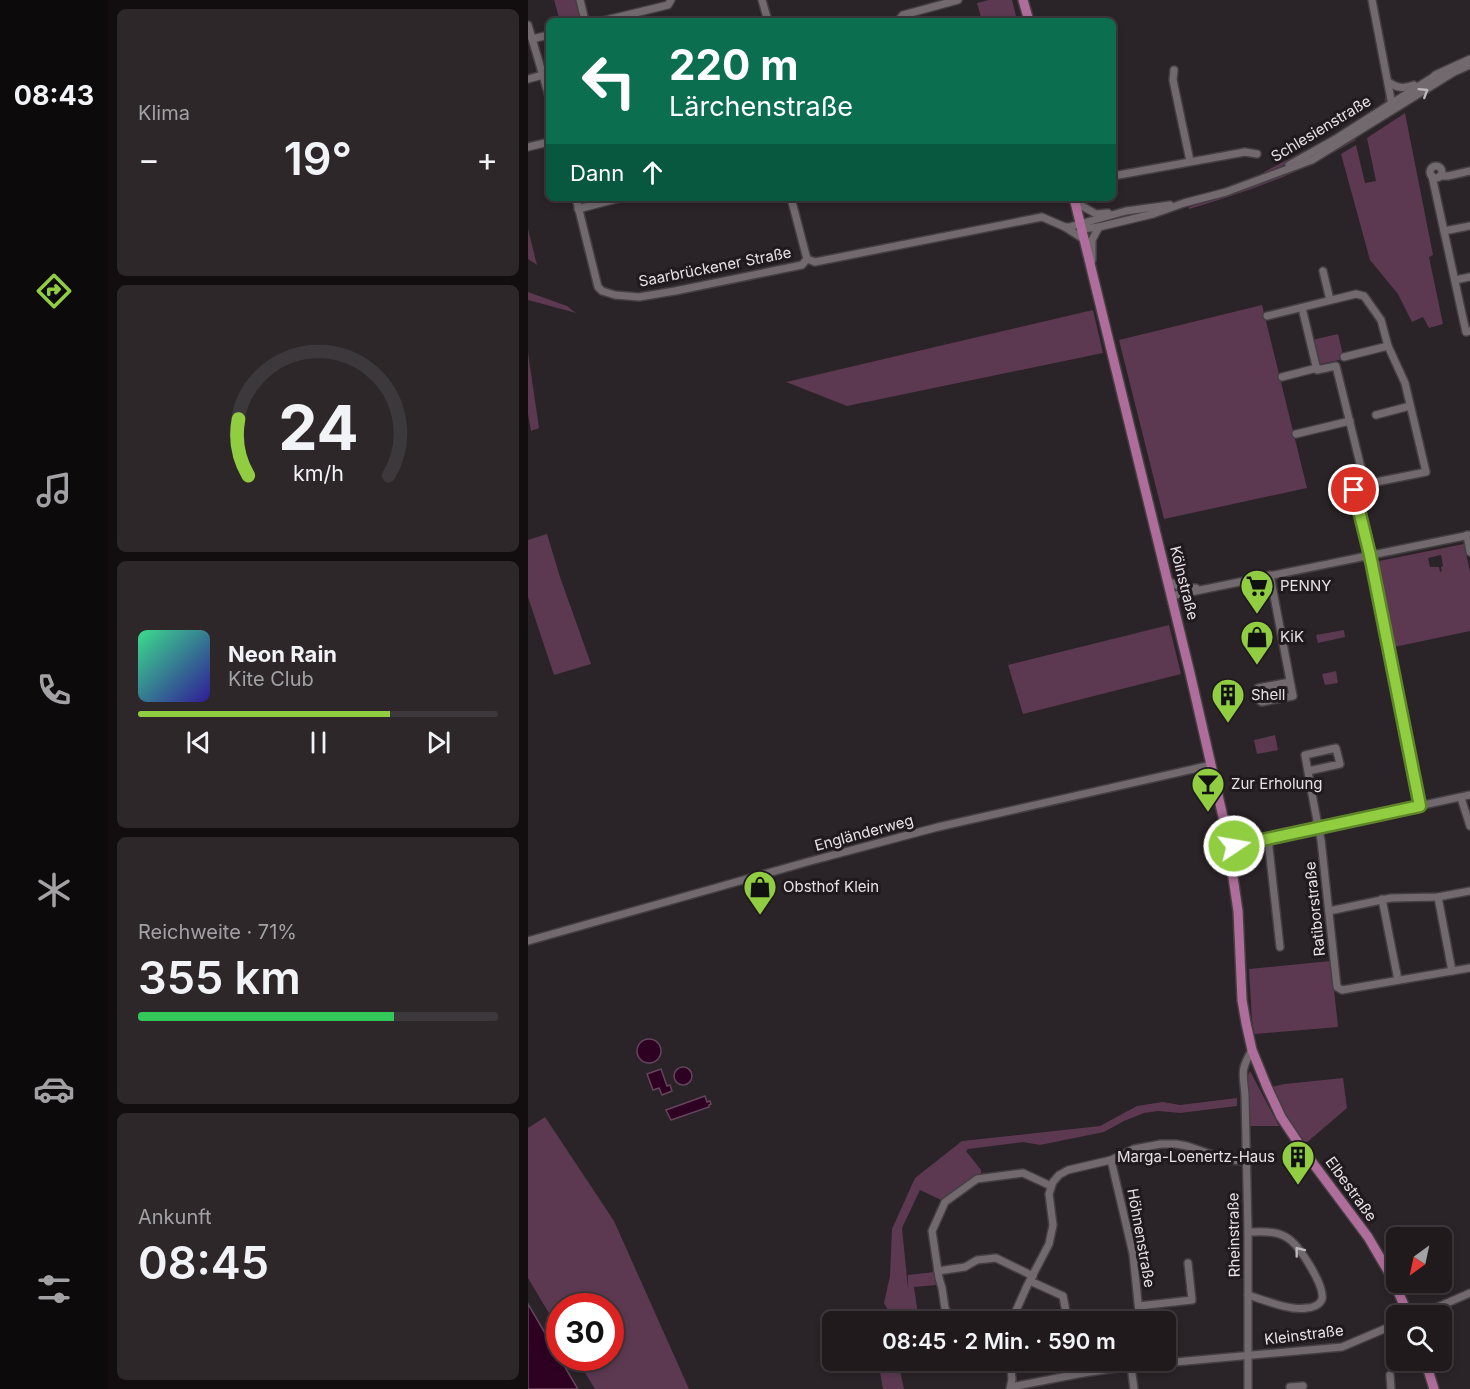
<!DOCTYPE html>
<html lang="de">
<meta charset="utf-8">
<style>
:root{--surface:#201a1d;--page:#2d272a;--text:#f1f3f6;--muted:#a2a1a4;--line:#3d383b;--accent:#90cd40}
body{margin:0;font-family:Inter,sans-serif;background:var(--page);color:var(--text);height:100vh;display:flex;flex-direction:column;font-size:22px;white-space:nowrap}
*{box-sizing:border-box;margin:0}
p{font-size:20px;color:var(--muted)}
.icon{flex:none;width:33px;height:33px;fill:none;stroke:currentColor;stroke-width:2;stroke-linecap:round;stroke-linejoin:round}
.map{position:relative;flex:1;overflow:hidden}
.sheet{display:flex;flex-direction:column;gap:9px;padding:9px;background:#120e10;width:420px}
.sheet>*{flex:none}
.banner{position:absolute;left:18px;top:18px;width:570px;height:183px;border-radius:9px;box-shadow:0 3px 9px #0003,0 0 0 2px var(--line);background:#0b6e4f;color:#fff;overflow:hidden}
.needle{width:39px;rotate:213deg}
.fabs{position:absolute;left:858px;top:1227px;display:grid;gap:12px}
.fabs a{display:grid;place-items:center;width:66px;height:66px;border-radius:9px;background:var(--surface);box-shadow:0 3px 9px #0003,0 0 0 2px var(--line);font-size:30px}
.speed{position:absolute;left:18px;top:1293px;display:flex;gap:12px;font-size:30px;font-weight:700;text-align:center}
.speed>*{display:grid;place-content:center;width:78px;height:78px;border-radius:50%;background:var(--surface);box-shadow:0 3px 9px #0003,0 0 0 2px var(--line);line-height:1}
.speed .limit{border:9px solid #d22;background:#fff;color:#111}
.pin{position:absolute;display:grid;place-items:center;width:51px;height:51px;color:#fff;margin:-26px;border:3px solid #fff;border-radius:50%;box-shadow:0 2px 6px #0007}
.me{position:absolute;width:66px;margin:-33px;rotate:78deg;stroke-linejoin:round;filter:drop-shadow(0 0 4px #0008)}
.turn{display:flex;align-items:center;gap:21px;height:126px;padding:0 24px;font-size:27px}
.turn .icon{width:78px;height:78px;stroke-width:2.5}
.turn b{display:block;font-size:42px;line-height:51px}
.then{display:flex;align-items:center;height:57px;padding:0 24px;background:#0003;gap:12px;font-size:22px}
.big{font-size:45px;font-weight:600;line-height:1.1}
.sheet .tile{flex:1;display:flex;flex-direction:column;justify-content:center;gap:9px;min-width:0;padding:0 21px;border-radius:9px;background:var(--page)}
.sheet .dial{align-items:center;gap:0}
.dial svg{height:156px;overflow:visible;fill:none;stroke:var(--line);stroke-width:7;stroke-linecap:round;text-anchor:middle}
.dial text{fill:var(--text);stroke:none}
.song{display:flex;align-items:center;gap:18px}
.cover{width:72px;height:72px;border-radius:9px;background:linear-gradient(135deg,hsl(150 70% 55%),hsl(250 70% 35%))}
.played{height:6px;border-radius:3px;background:linear-gradient(90deg,var(--accent) 70%,var(--line) 70%)}
.keys{display:flex;justify-content:space-around;direction:ltr}
.heat{display:flex;justify-content:space-between;align-items:center;font-size:33px;direction:ltr}
.charge{height:9px;border-radius:4px;background:linear-gradient(90deg,#34c759 71%,var(--line) 0)}
.trip{position:absolute;left:294px;top:1311px;width:354px;height:60px;border-radius:9px;background:var(--surface);box-shadow:0 3px 9px #0003,0 0 0 2px var(--line);font-weight:600;line-height:60px;text-align:center}
main{display:flex;flex:1;min-height:0}
.tabs{display:flex;flex-direction:column;width:108px;justify-content:space-around;align-items:center;background:#0d0a0c;color:var(--muted)}
.tabs .icon{width:42px;height:42px}
.tabs .on{color:var(--accent)}
.tabs b{font-size:27px;color:var(--text)}
.map>svg:first-child{display:block}
.green{fill:#5c3951;fill-rule:evenodd}
.water{fill:#2e0022;stroke:#65445c;stroke-width:1.5}
.lines{fill:none;stroke-linecap:round;stroke-linejoin:round}
.minor-casing{stroke:#453f43;stroke-width:10}
.major-casing{stroke:#453f43;stroke-width:12}
.minor{stroke:#71696e;stroke-width:7}
.major{stroke:#ae6d9a;stroke-width:9}
.oneway{stroke:#bdb7bb}
.route-casing{stroke:#5e852a;stroke-width:15}
.route{stroke:#90cd40;stroke-width:10}
.labels{text-anchor:middle;stroke-width:6;stroke-linejoin:round;paint-order:stroke}
.street-label{font-size:15px;fill:#e6e1e4;stroke:#201a1e}
.poi-label{font-size:15px;fill:#e6e1e4;stroke:#201a1e;text-anchor:start}
</style>
<main>
<nav class="tabs">
<b>08:43</b>
<svg class="icon on" aria-label="directions" viewBox="0 0 24 24"><path d="M12 3l9 9-9 9-9-9zM9 14v-3h6M13 9l2 2-2 2"/></svg>
<svg class="icon" aria-label="music" viewBox="0 0 24 24"><path d="M9 18V5l10-2v13"/><circle cx="6" cy="18" r="3"/><circle cx="16" cy="16" r="3"/></svg>
<svg class="icon" aria-label="phone" viewBox="0 0 24 24"><path d="M5 4h4l2 5-3 2q2 4 5 5l2-3 5 2v4C11 20 4 13 5 4z"/></svg>
<svg class="icon" aria-label="climate" viewBox="0 0 24 24"><path d="M12 3v18M4 7l16 10M4 17L20 7"/></svg>
<svg class="icon" aria-label="car" viewBox="0 0 24 24"><path d="M5 17H2v-5l4-1 3-4h7l3 4 3 1v5h-3M9 17h6M6 11h13"/><circle cx="7" cy="17" r="2"/><circle cx="17" cy="17" r="2"/></svg>
<svg class="icon" aria-label="filters" viewBox="0 0 24 24"><path d="M4 7h16M4 17h16"/><circle cx="9" cy="7" r="2"/><circle cx="15" cy="17" r="2"/></svg>
</nav>
<section class="sheet">
<div class="tile"><p>Klima</p>
<div class="heat"><a>−</a><b class="big">19°</b><a>+</a></div>
</div>
<div class="tile dial"><svg viewBox="0 0 100 80">
<path d="M14 69A42 42 0 1 1 86 69"/>
<path d="M14 69A42 42 0 0 1 9 40" stroke="#90cd40"/>
<text x="50" y="56" font-size="32" font-weight="700">24</text>
<text x="50" y="72" font-size="11">km/h</text>
</svg></div>
<div class="tile">
<div class="song"><i class="cover"></i><div><b>Neon Rain</b><p>Kite Club</p></div></div>
<div class="played"></div>
<div class="keys"><svg class="icon" aria-label="previous" viewBox="0 0 24 24"><path d="M18 5L8 12l10 7zM5 5v14"/></svg><svg class="icon" aria-label="pause" viewBox="0 0 24 24"><path d="M8 5v14M16 5v14"/></svg><svg class="icon" aria-label="next" viewBox="0 0 24 24"><path d="M6 5l10 7-10 7zM19 5v14"/></svg></div>
</div>
<div class="tile"><p>Reichweite · 71%</p><b class="big">355 km</b><div class="charge"></div></div>
<div class="tile"><p>Ankunft</p><b class="big">08:45</b></div>
</section>
<div class="map">
<svg width="942" height="1389" viewBox="0 0 942 1389">
<rect width="100%" height="100%" fill="#2a2327"/>
<g class="green">
<polygon points="26,0 48,0 53,21 32,21"/>
<polygon points="461,0 484,0 489,20 454,21 449,3"/>
<polygon points="858,93 858,100 852,107 770,158 738,173 736,172 805,136 856,103"/>
<polygon points="877,113 905,255 901,257 915,324 901,328 895,317 884,322 870,294 842,260 813,154 828,145 837,183 848,181 839,138"/>
<path d="M827,139L828,140C806,152 785,164 762,174C729,188 695,199 661,209V207C719,191 774,168 827,139Z"/>
<polygon points="0,229 9,265 0,259"/>
<polygon points="0,292 39,306 48,313 0,300"/>
<polygon points="734,305 779,488 636,519 591,340"/>
<polygon points="565,310 575,353 319,406 258,382"/>
<polygon points="810,334 816,359 792,364 789,359 791,358 788,347 786,347 784,340"/>
<polygon points="0,353 11,428 3,431 0,414"/>
<polygon points="19,534 32,577 63,664 26,675 0,597 0,540"/>
<path d="M936,544L942,572V631L866,647L849,564L851,561ZM913,555L915,566L913,567L914,571L912,572L911,567H902L900,558Z"/>
<polygon points="641,625 653,674 495,714 480,665"/>
<polygon points="816,630 817,637 790,643 788,635"/>
<polygon points="808,671 810,683 797,685 794,674"/>
<polygon points="747,735 750,750 729,754 726,740"/>
<polygon points="803,961 810,1027 726,1034 724,1020 721,969"/>
<path d="M722,1071L751,1126H720L719,1112H721V1108L719,1107C719,1096 716,1081 722,1071Z"/>
<polygon points="815,1078 819,1108 777,1144 757,1116 743,1087 757,1084"/>
<polygon points="709,1098 709,1106 652,1113 630,1111 616,1113 596,1121 576,1132 512,1145 495,1142 440,1149 438,1151 453,1170 453,1173 415,1201 392,1190 374,1228 380,1288 380,1275 406,1272 408,1285 386,1287 391,1321 371,1321 360,1310 356,1303 362,1276 364,1229 387,1178 434,1141 572,1126 609,1106 635,1102 652,1105"/>
<polygon points="17,1117 86,1221 161,1389 67,1389 48,1358 82,1358 82,1306 32,1306 31,1330 0,1278 0,1128"/>
<polygon points="350,1361 370,1361 376,1389 355,1389"/>
</g>
<g class="water">
<circle cx="121" cy="1051" r="12"/>
<circle cx="155" cy="1076" r="9"/>
<polygon points="133,1069 139,1086 142,1085 144,1091 134,1095 131,1088 125,1090 119,1074"/>
<polygon points="177,1096 179,1102 182,1101 183,1104 181,1105 181,1107 143,1120 138,1110"/>
<polygon points="0,1304 48,1386 50,1389 0,1389"/>
</g>
<g class="lines">
<g class="minor-casing">
<g id="minor">
<polyline points="52,0 57,21"/>
<polyline points="234,0 240,21"/>
<polyline points="844,0 864,105"/>
<polyline points="74,21 140,5 143,0"/>
<polyline points="370,21 375,15 430,0"/>
<polyline points="0,25 21,96"/>
<polyline points="4,39 21,35"/>
<polyline points="646,70 645,80 662,161"/>
<polyline points="907,75 942,59"/>
<polyline points="0,79 15,75"/>
<path d="M860,82C869,88 876,89 886,85"/>
<polyline points="0,147 21,142"/>
<polyline points="761,165 809,138 910,74"/>
<circle cx="908" cy="172" r="6"/>
<polyline points="585,176 717,152 729,154"/>
<polyline points="904,176 938,332 942,331"/>
<polyline points="912,176 920,176 942,171"/>
<polyline points="48,198 70,287 74,291 87,295 111,297 147,291 274,265 279,259"/>
<polyline points="263,198 279,259"/>
<polyline points="547,202 568,214 580,213"/>
<polyline points="50,209 92,198"/>
<polyline points="537,227 541,227 598,211 642,205"/>
<polyline points="554,229 571,227 625,214 656,203 698,192 784,160 926,72 942,65"/>
<polyline points="916,231 942,226"/>
<polyline points="279,259 287,262 514,217 537,227 557,240"/>
<polyline points="564,260 564,240 571,227"/>
<polyline points="795,271 802,300"/>
<polyline points="927,280 942,277"/>
<polyline points="774,308 789,370 808,366 837,484"/>
<polyline points="739,316 828,294 836,296 853,320 860,346 877,383 898,472 833,485 828,487 826,491 842,555 892,806"/>
<polyline points="816,357 860,346"/>
<polyline points="754,377 789,368"/>
<polyline points="848,415 882,406"/>
<polyline points="768,434 822,421"/>
<polyline points="939,535 942,552"/>
<polyline points="742,575 765,696 734,702 731,700 729,691 730,688 762,682"/>
<polyline points="640,581 654,588 668,588"/>
<polyline points="643,596 942,535"/>
<path d="M780,771L812,764L808,748L777,755C782,783 787,812 793,840L809,987L814,990L942,968"/>
<polyline points="933,798 942,826"/>
<polyline points="740,839 752,947"/>
<polyline points="701,847 942,795"/>
<polyline points="910,897 924,971"/>
<polyline points="854,899 870,980"/>
<polyline points="801,911 863,898 910,897 942,891"/>
<polyline points="0,941 279,862 410,827 683,765"/>
<polyline points="583,1160 605,1254 612,1322"/>
<polyline points="410,1271 437,1267 449,1260 468,1258 505,1276"/>
<polyline points="502,1281 535,1296 540,1322"/>
<path d="M720,1295C736,1300 762,1311 779,1308C784,1308 792,1305 794,1299C797,1286 772,1247 761,1239C749,1230 734,1232 720,1232"/>
<polyline points="611,1306 664,1300 660,1263"/>
<polyline points="889,1316 942,1293"/>
<polyline points="424,1322 417,1308 414,1288 411,1278 404,1231 417,1202 449,1179 495,1173 523,1186"/>
<polyline points="483,1322 499,1286 521,1244 525,1225 521,1194 525,1182 531,1175 540,1170 583,1160 606,1149 633,1144 648,1144 659,1146 700,1160 718,1161"/>
<polyline points="482,1360 484,1379 482,1389"/>
<polyline points="553,1360 555,1373"/>
<polyline points="603,1366 606,1389"/>
<polyline points="862,1375 863,1389"/>
<polyline points="483,1387 555,1373 603,1366 814,1347 868,1324"/>
<path d="M720,1389V1232L717,1095C715,1072 712,1071 724,1050"/>
<polyline points="762,1389 762,1387 775,1386"/>
</g>
</g>
<g class="major-casing">
<g id="major">
<polyline points="495,0 501,21"/>
<polyline points="546,198 662,673 698,830 710,911 714,1000 718,1023 724,1050 739,1087 753,1117 775,1150 840,1237 863,1276 881,1316"/>
<polyline points="897,1360 906,1389"/>
</g>
</g>
<use href="#minor" class="minor"/>
<use href="#major" class="major"/>
</g>
<defs><path id="oneway-chevron" d="M-2-3.5L2.5 0L-2 3.5" fill="none" stroke-width="1.6" stroke-linecap="round" stroke-linejoin="round" transform="scale(1.5)"/></defs>
<g class="oneway">
<use href="#oneway-chevron" transform="translate(896 92) rotate(-32)"/>
<use href="#oneway-chevron" transform="translate(771 1251) rotate(-128)"/>
</g>
<g class="lines">
<g class="route-casing">
<polyline id="route" points="706,846 892,806 842,555 826,490"/>
</g>
<use href="#route" class="route"/>
</g>
<defs>
<g id="supermarket-pin" transform="scale(1.725)"><path d="M0 17L-7.5 6A9.5 9.5 0 1 1 7.5 6Z" fill="#90cd40" stroke="#201a1e"/><path d="M-6-5.5h2.5l.6 2H6L4.5 2H-2.5L-4.4-4H-6ZM-1.5 3.2a1.3 1.3 0 1 0 .1 0ZM3 3.2a1.3 1.3 0 1 0 .1 0Z" fill="#111"/></g>
<g id="shop-pin" transform="scale(1.725)"><path d="M0 17L-7.5 6A9.5 9.5 0 1 1 7.5 6Z" fill="#90cd40" stroke="#201a1e"/><path d="M-5-2.5h2.3a2.7 3.5 0 0 1 5.4 0H5L5.5 6h-11ZM-1.5-2.5h3a1.5 2.3 0 0 0-3 0Z" fill="#111"/></g>
<g id="building-pin" transform="scale(1.725)"><path d="M0 17L-7.5 6A9.5 9.5 0 1 1 7.5 6Z" fill="#90cd40" stroke="#201a1e"/><path d="M-4-6H4V6H1V3H-1V6H-4ZM-2.5-4.3h1.7v1.8h-1.7ZM.8-4.3h1.7v1.8H.8ZM-2.5-1h1.7V.8h-1.7ZM.8-1h1.7V.8H.8Z" fill="#111"/></g>
<g id="bar-pin" transform="scale(1.725)"><path d="M0 17L-7.5 6A9.5 9.5 0 1 1 7.5 6Z" fill="#90cd40" stroke="#201a1e"/><path d="M-6-5H6L.8 .8V4.5H3.5V6h-7V4.5H-.8V.8Z" fill="#111"/></g>
</defs>
<g fill-rule="evenodd">
<use href="#supermarket-pin" x="729" y="586"/>
<use href="#shop-pin" x="729" y="637"/>
<use href="#building-pin" x="700" y="695"/>
<use href="#bar-pin" x="680" y="784"/>
<use href="#shop-pin" x="232" y="887"/>
<use href="#building-pin" x="770" y="1157"/>
</g>
<g class="labels">
<g class="street-label">
<text transform="translate(793 129) rotate(-31)" y="5">Schlesienstraße</text>
<text transform="translate(187 267) rotate(-11)" y="5">Saarbrückener Straße</text>
<text transform="translate(656 583) rotate(76)" y="5">Kölnstraße</text>
<text transform="translate(336 833) rotate(-15)" y="5">Engländerweg</text>
<text transform="translate(787 909) rotate(-96)" y="5">Ratiborstraße</text>
<text transform="translate(823 1189) rotate(54)" y="5">Elbestraße</text>
<text transform="translate(706 1235) rotate(-91)" y="5">Rheinstraße</text>
<text transform="translate(613 1238) rotate(80)" y="5">Höhnenstraße</text>
<text transform="translate(776 1335) rotate(-7)" y="5">Kleinstraße</text>
</g>
<g class="poi-label">
<text x="752" y="591">PENNY</text>
<text x="752" y="642">KiK</text>
<text x="723" y="700">Shell</text>
<text x="703" y="789">Zur Erholung</text>
<text x="255" y="892">Obsthof Klein</text>
<text x="747" y="1162" text-anchor="end">Marga-Loenertz-Haus</text>
</g>
</g>
</svg>
<div class="fabs">
<a><svg class="needle" viewBox="-14 -14 28 28"><path d="M0-13l5 13h-10z" fill="#e53935"/><path d="M0 13l5-13h-10z" fill="#a2a1a4"/></svg></a>
<a><svg class="icon" aria-label="search" viewBox="0 0 24 24"><circle cx="10" cy="10" r="6"/><path d="M15 15l6 6"/></svg></a>
</div>
<div class="speed"><div class="limit">30</div></div>
<div class="pin" style="left:826px;top:490px;background:#d93025"><svg class="icon" aria-label="arrive" viewBox="0 0 24 24"><path d="M6 21V4h12l-3 4 3 4H6"/></svg></div>
<svg class="me" style="left:706px;top:846px" viewBox="-20 -20 40 40"><circle r="17" fill="#90cd40" stroke="#fff" stroke-width="3"/><path d="M0-11L8 9 0 5-8 9z" fill="#fff"/></svg>
<div class="trip">08:45 · 2 Min. · 590 m</div>
<div class="banner">
<div class="turn"><svg class="icon" aria-label="left" viewBox="0 0 24 24"><path d="M17 20v-9H6M10 6l-5 5 5 5"/></svg><div><b>220 m</b>Lärchenstraße</div></div>
<div class="then">Dann<svg class="icon" aria-label="ahead" viewBox="0 0 24 24"><path d="M12 20V5M6 11l6-6 6 6"/></svg></div>
</div>
</div>
</main>
